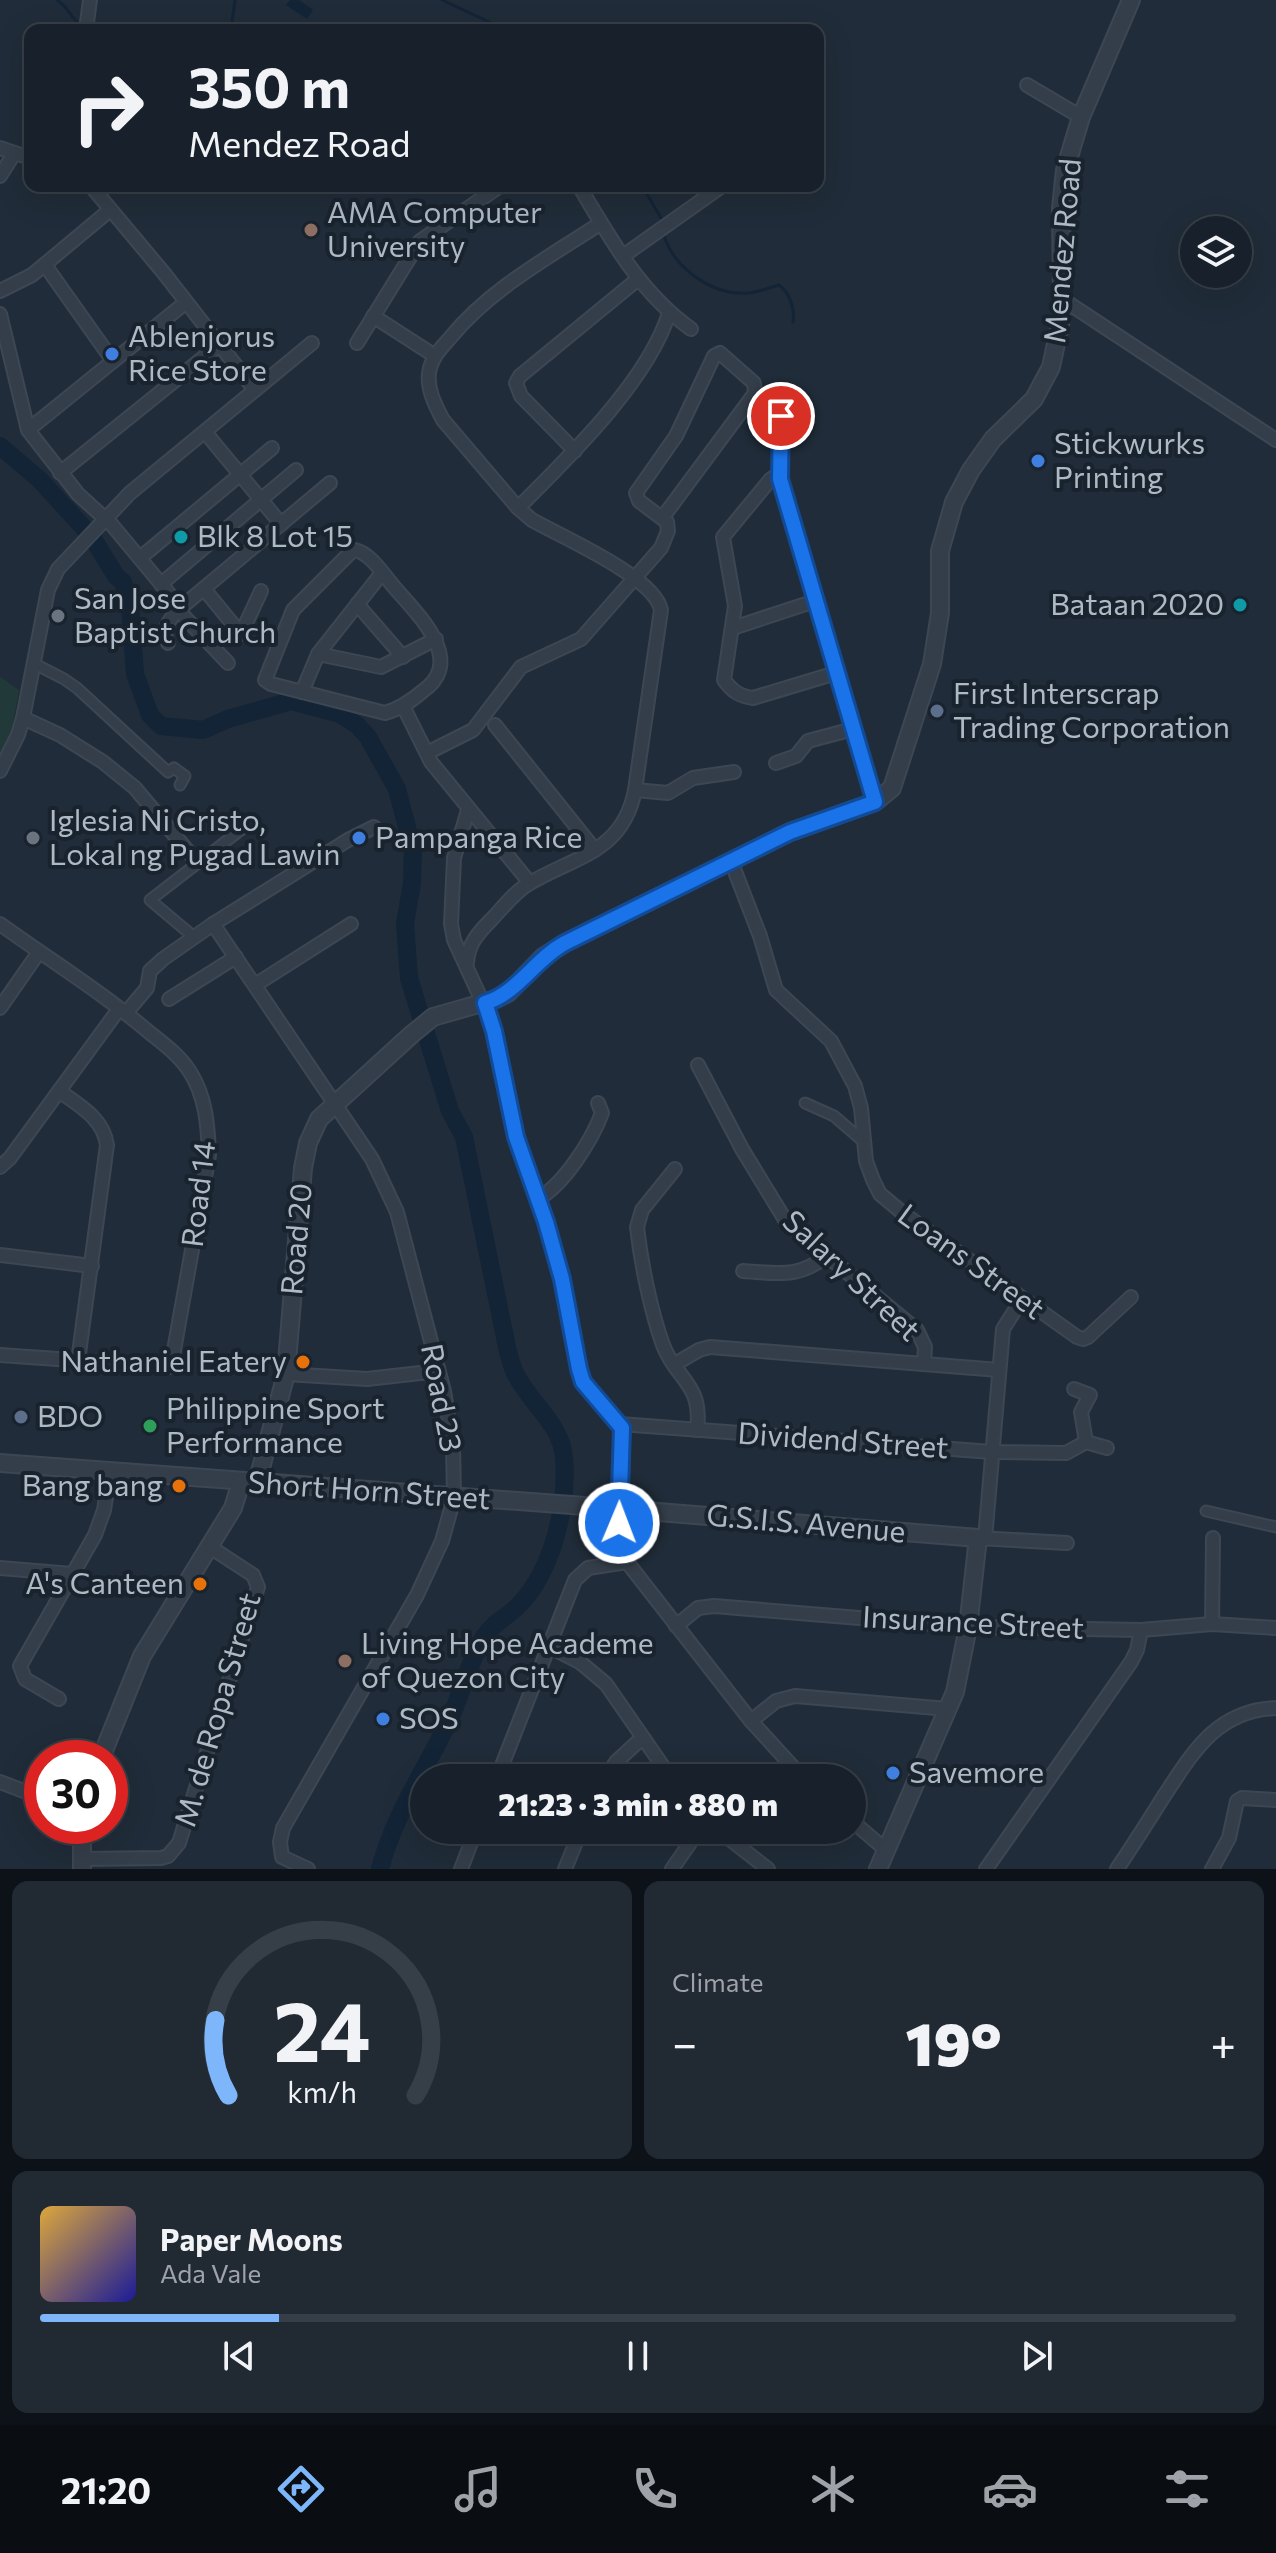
<!DOCTYPE html>
<meta charset="utf-8">
<style>
:root{--surface:#18212b;--page:#212933;--text:#f1f3f6;--muted:#9fa3a9;--line:#363e47;--accent:#7eb6fc}
body{margin:0;font-family:Commissioner,sans-serif;background:var(--page);color:var(--text);height:100vh;display:flex;flex-direction:column;font-size:30px;white-space:nowrap}
*{box-sizing:border-box;margin:0}
p{font-size:26px;color:var(--muted)}
.icon{flex:none;width:44px;height:44px;fill:none;stroke:currentColor;stroke-width:2;stroke-linecap:round;stroke-linejoin:round}
.map{position:relative;height:1869px;overflow:hidden}
.details{display:flex;flex-direction:column;gap:12px;padding:12px;background:#0d1218;flex:1}
.details>*{flex:none}
.top-card{position:absolute;left:24px;top:24px;width:800px;height:168px;border-radius:16px;box-shadow:0 8px 32px #0002,0 0 0 2px var(--line);background:#18212b;color:var(--text);overflow:hidden}
.buttons{position:absolute;left:1180px;top:216px;display:grid;gap:16px}
.buttons a{display:grid;place-items:center;width:72px;height:72px;border-radius:50%;background:var(--surface);box-shadow:0 8px 32px #0002,0 0 0 2px var(--line);font-size:40px}
.speed{position:absolute;left:24px;top:1740px;display:flex;gap:16px;font-size:40px;font-weight:700;text-align:center}
.speed>*{display:grid;place-content:center;width:104px;height:104px;border-radius:50%;background:var(--surface);box-shadow:0 8px 32px #0002,0 0 0 2px var(--line);line-height:1}
.speed .limit{border:12px solid #d22;background:#fff;color:#111}
.pin{position:absolute;display:grid;place-items:center;width:68px;height:68px;color:#fff;margin:-34px;border:4px solid #fff;border-radius:50%;box-shadow:0 2px 8px #0007}
.me{position:absolute;width:88px;margin:-44px;rotate:1deg;stroke-linejoin:round;filter:drop-shadow(0 0 6px #0008)}
.turn{display:flex;align-items:center;gap:28px;height:168px;padding:0 32px;font-size:36px}
.turn .icon{width:104px;height:104px;stroke-width:2.5}
.turn b{display:block;font-size:56px;line-height:68px}
.big{font-size:60px;font-weight:800;line-height:1.1}
.details .widget{flex:1;display:flex;flex-direction:column;justify-content:center;gap:12px;min-width:0;padding:0 28px;border-radius:16px;background:var(--page)}
.details .dial{align-items:center;gap:0}
.dial svg{height:208px;overflow:visible;fill:none;stroke:var(--line);stroke-width:7;stroke-linecap:round;text-anchor:middle}
.dial text{fill:var(--text);stroke:none}
.song{display:flex;align-items:center;gap:24px}
.cover{width:96px;height:96px;border-radius:12px;background:linear-gradient(135deg,hsl(40 70% 55%),hsl(240 70% 35%))}
.played{height:8px;border-radius:4px;background:linear-gradient(90deg,var(--accent) 20%,var(--line) 20%)}
.keys{display:flex;justify-content:space-around;direction:ltr}
.heat{display:flex;justify-content:space-between;align-items:center;font-size:44px;direction:ltr}
.details .tiles{flex:1;display:grid;gap:12px;grid-template-columns:1fr 1fr}
.widget:last-child{grid-column:span 2}
.trip{position:absolute;left:410px;top:1764px;width:456px;height:80px;border-radius:40px;background:var(--surface);box-shadow:0 8px 32px #0002,0 0 0 2px var(--line);font-weight:800;line-height:80px;text-align:center}
.tab-bar{display:flex;height:128px;justify-content:space-around;align-items:center;background:#0a0d11;color:var(--muted)}
.tab-bar .icon{width:56px;height:56px}
.tab-bar .active{color:var(--accent)}
.tab-bar b{font-size:36px;color:var(--text)}
.map>svg:first-child{display:block}
.green{fill:#22393a}
.water{fill:#132437}
.lines{fill:none;stroke-linecap:round;stroke-linejoin:round}
.stream{stroke:#132437;stroke-width:3}
.river{stroke:#132437;stroke-width:18}
.pedestrian-casing{stroke:#3d4753;stroke-width:13}
.minor-casing{stroke:#3d4753;stroke-width:16}
.tertiary-casing{stroke:#3d4753;stroke-width:20}
.pedestrian{stroke:#343e4a;stroke-width:9}
.minor{stroke:#343e4a;stroke-width:12}
.tertiary{stroke:#343e4a;stroke-width:16}
.route-casing{stroke:#114b97;stroke-width:20}
.route{stroke:#1a73e8;stroke-width:14}
.education-dot{fill:#8d6e63;stroke:#19232e;stroke-width:3}
.shop-dot{fill:#3f7fe0;stroke:#19232e;stroke-width:3}
.culture-dot{fill:#0f9aa8;stroke:#19232e;stroke-width:3}
.worship-dot{fill:#6b7280;stroke:#19232e;stroke-width:3}
.service-dot{fill:#5c6f8a;stroke:#19232e;stroke-width:3}
.food-dot{fill:#e8710a;stroke:#19232e;stroke-width:3}
.leisure-dot{fill:#2e9e5b;stroke:#19232e;stroke-width:3}
.labels{text-anchor:middle;stroke-width:8;stroke-linejoin:round;paint-order:stroke}
.poi-label{font-size:30px;fill:#aeb9c6;stroke:#19232e;text-anchor:start}
.street-label{font-size:30px;fill:#aeb9c6;stroke:#19232e}
</style>
<div class="map">
<svg width="1276" height="1869" viewBox="0 0 1276 1869">
<rect width="100%" height="100%" fill="#202c39"/>
<polygon class="green" points="0,677 19,690 10,740 0,753"/>
<polygon class="water" points="290,0 299,0 313,10 307,19 286,5"/>
<g class="lines">
<g class="stream">
<path d="M57,0C69,7 71,20 83,27"/>
<polyline points="442,0 506,30"/>
<polyline points="90,28 110,30"/>
<polyline points="231,30 235,0"/>
<polyline points="642,186 661,218"/>
<path d="M664,236C675,269 713,296 748,293C759,292 769,288 779,285C790,293 795,309 793,322"/>
</g>
<path class="river" d="M0,446L40,480L92,537L116,576L123,582L130,604L135,674L150,715L161,726L203,730L228,719L291,701L340,714L357,725L368,737L397,789L413,850L412,883L405,924L409,978L450,1111L464,1137L508,1352C511,1360 512,1368 516,1375C530,1403 562,1425 564,1458C568,1505 553,1570 519,1605C508,1617 493,1622 484,1637C468,1663 462,1694 449,1721C425,1770 394,1815 380,1869"/>
<g class="pedestrian-casing">
<g id="pedestrian">
<polyline points="33,663 64,679 77,688 168,772 174,768 185,776 180,785"/>
<polyline points="194,937 150,900 242,829"/>
<polyline points="805,1103 834,1116 864,1142"/>
<polyline points="1206,1511 1276,1527"/>
</g>
</g>
<g class="minor-casing">
<g id="minor">
<polyline points="86,30 90,0"/>
<polyline points="1027,85 1081,117"/>
<polyline points="0,148 24,156 30,153"/>
<polyline points="0,176 14,154"/>
<polyline points="91,186 163,272 255,390"/>
<path d="M579,186C610,238 640,293 691,329"/>
<polyline points="623,256 722,186"/>
<polyline points="45,265 113,361"/>
<polyline points="0,291 32,275 110,210"/>
<polyline points="1062,299 1276,440"/>
<polyline points="0,314 28,430 78,494 112,525 181,608"/>
<polyline points="373,316 435,356"/>
<polyline points="357,343 420,241 500,186"/>
<polyline points="781,416 780,479 875,802"/>
<polyline points="28,430 185,303"/>
<polyline points="205,432 281,524"/>
<polyline points="575,451 521,396 516,383 520,376 638,279"/>
<polyline points="60,473 219,345"/>
<path d="M780,479L774,477L770,480L723,537L735,606L724,680C732,691 739,696 753,698L836,673"/>
<path d="M518,508C568,458 648,381 669,313"/>
<path d="M355,550C372,554 384,576 395,588C419,616 466,660 423,691C411,701 400,709 385,713L271,684L265,680L293,610L350,553Z"/>
<polyline points="140,558 272,448"/>
<polyline points="161,584 296,470"/>
<polyline points="204,589 241,634 261,591"/>
<polyline points="357,604 403,657"/>
<polyline points="178,610 228,663"/>
<polyline points="733,628 815,601"/>
<path d="M168,643C161,630 169,620 178,610L330,483"/>
<polyline points="318,654 382,573"/>
<polyline points="302,692 318,654 381,667 436,639"/>
<polyline points="403,706 431,762 530,883"/>
<polyline points="23,718 60,735 103,762 135,788 197,862"/>
<polyline points="495,725 595,850"/>
<polyline points="427,753 473,730 521,667 581,639 661,548 668,531 667,522 639,501 636,493 676,436 714,356 720,353 754,383 755,393 663,517"/>
<polyline points="776,763 796,756 808,741 853,729"/>
<polyline points="0,771 18,735 23,718 48,590 58,569 130,493 312,343"/>
<polyline points="635,790 668,793 693,778 734,772"/>
<polyline points="468,810 454,858 451,924 454,940 489,1016 516,1137 554,1246 562,1279 576,1355 583,1382 622,1428 619,1523 627,1562 751,1721 803,1778"/>
<polyline points="731,861 760,936 776,990 831,1041 855,1086 861,1108 866,1161 873,1180 880,1194 904,1214 1077,1337 1083,1339 1088,1337 1131,1297"/>
<path d="M0,924C50,960 103,993 150,1033C165,1045 180,1056 190,1072C206,1097 208,1126 209,1155L171,1367L0,1355"/>
<polyline points="213,924 372,1159 397,1212 444,1391 453,1445 454,1498 442,1541 417,1595 283,1828 280,1842 282,1857 308,1869"/>
<path d="M467,963C468,945 477,934 490,921C502,909 514,892 530,883C576,856 623,852 635,790L661,610C655,577 562,537 532,520L518,508L443,420C435,405 425,386 430,368C433,356 442,347 450,338C491,288 548,258 601,223"/>
<polyline points="255,985 351,924"/>
<polyline points="169,999 236,957"/>
<polyline points="0,1008 39,952"/>
<polyline points="126,1013 147,988 150,971 163,959 213,924 348,840 374,827"/>
<polyline points="698,1065 742,1149 787,1223 917,1330 925,1347 924,1364"/>
<path d="M59,1091C80,1106 103,1118 107,1145L78,1361"/>
<polyline points="0,1167 10,1158 119,1009"/>
<path d="M675,1169L642,1210L637,1227C641,1263 651,1312 663,1345C676,1380 703,1383 697,1430"/>
<path d="M538,1199C564,1184 591,1142 602,1113L598,1103"/>
<polyline points="0,1255 92,1266"/>
<path d="M743,1271C776,1273 800,1279 827,1255"/>
<polyline points="675,1364 699,1350 710,1347 999,1370"/>
<polyline points="286,1374 367,1379 438,1371"/>
<polyline points="1074,1389 1090,1395 1081,1412 1086,1442 1107,1448"/>
<polyline points="620,1424 992,1452 1066,1453 1086,1442"/>
<polyline points="978,1538 1067,1543"/>
<polyline points="985,1539 1003,1329 1022,1299"/>
<polyline points="0,1568 72,1574"/>
<polyline points="1212,1624 1213,1538"/>
<polyline points="676,1626 698,1608 714,1606 968,1627 1141,1630 1212,1624 1276,1628"/>
<polyline points="548,1646 581,1663 606,1684 671,1778"/>
<polyline points="59,1699 25,1679 20,1666 95,1535 104,1510 110,1472"/>
<polyline points="751,1721 776,1701 795,1696 948,1709"/>
<polyline points="497,1778 575,1580 588,1568 627,1562"/>
<polyline points="605,1778 616,1762 642,1738"/>
<polyline points="0,1782 42,1798"/>
<polyline points="852,1821 886,1850"/>
<polyline points="718,1830 768,1869"/>
<polyline points="83,1859 161,1858 168,1856 179,1843 258,1587 253,1575 210,1547"/>
<polyline points="461,1869 476,1830"/>
<polyline points="565,1869 581,1830"/>
<polyline points="672,1869 699,1830"/>
<polyline points="986,1869 1131,1662 1137,1650 1141,1630"/>
<path d="M1117,1869C1133,1845 1149,1820 1164,1796C1193,1752 1217,1710 1276,1708"/>
<polyline points="1212,1869 1229,1838 1237,1801 1242,1798 1276,1800"/>
</g>
</g>
<g class="tertiary-casing">
<g id="tertiary">
<polyline points="0,1463 572,1505 978,1538 968,1627 955,1692 878,1869"/>
<polyline points="257,1483 286,1374 303,1168 308,1143 319,1119 411,1035 433,1017 496,999 508,993 543,957 565,943 790,832 875,802 892,788 932,664 940,613 940,551 954,502 971,470 993,439 1034,399 1051,367 1060,325 1062,299 1061,208 1065,170 1081,117 1131,0"/>
<polyline points="101,1758 142,1656 233,1508 241,1482"/>
<polyline points="82,1826 82,1869"/>
</g>
</g>
<use href="#pedestrian" class="pedestrian"/>
<use href="#minor" class="minor"/>
<use href="#tertiary" class="tertiary"/>
</g>
<g class="lines">
<g class="route-casing">
<path id="route" d="M619,1523L622,1428L583,1382L579,1369L562,1279L546,1222L516,1137L494,1031L485,1003C518,993 535,959 565,943L790,832L875,802L780,479L781,416"/>
</g>
<use href="#route" class="route"/>
</g>
<g class="education-dot">
<circle cx="311" cy="230" r="8"/>
<circle cx="345" cy="1661" r="8"/>
</g>
<g class="shop-dot">
<circle cx="112" cy="354" r="8"/>
<circle cx="1038" cy="461" r="8"/>
<circle cx="359" cy="838" r="8"/>
<circle cx="383" cy="1719" r="8"/>
<circle cx="893" cy="1773" r="8"/>
</g>
<g class="culture-dot">
<circle cx="181" cy="537" r="8"/>
<circle cx="1240" cy="605" r="8"/>
</g>
<g class="worship-dot">
<circle cx="58" cy="616" r="8"/>
<circle cx="33" cy="838" r="8"/>
</g>
<g class="service-dot">
<circle cx="937" cy="711" r="8"/>
<circle cx="21" cy="1417" r="8"/>
</g>
<g class="food-dot">
<circle cx="303" cy="1362" r="8"/>
<circle cx="179" cy="1486" r="8"/>
<circle cx="200" cy="1584" r="8"/>
</g>
<circle class="leisure-dot" cx="150" cy="1426" r="8"/>
<g class="labels">
<g class="poi-label">
<text x="327" y="223">AMA Computer<tspan x="327" dy="34">University</tspan></text>
<text x="128" y="347">Ablenjorus<tspan x="128" dy="34">Rice Store</tspan></text>
<text x="1054" y="454">Stickwurks<tspan x="1054" dy="34">Printing</tspan></text>
<text x="197" y="547">Blk 8 Lot 15</text>
<text x="74" y="609">San Jose<tspan x="74" dy="34">Baptist Church</tspan></text>
<text x="1224" y="615" text-anchor="end">Bataan 2020</text>
<text x="953" y="704">First Interscrap<tspan x="953" dy="34">Trading Corporation</tspan></text>
<text x="49" y="831">Iglesia Ni Cristo,<tspan x="49" dy="34">Lokal ng Pugad Lawin</tspan></text>
<text x="375" y="848">Pampanga Rice</text>
<text x="287" y="1372" text-anchor="end">Nathaniel Eatery</text>
<text x="166" y="1419">Philippine Sport<tspan x="166" dy="34">Performance</tspan></text>
<text x="37" y="1427">BDO</text>
<text x="163" y="1496" text-anchor="end">Bang bang</text>
<text x="184" y="1594" text-anchor="end">A's Canteen</text>
<text x="361" y="1654">Living Hope Academe<tspan x="361" dy="34">of Quezon City</tspan></text>
<text x="399" y="1729">SOS</text>
<text x="909" y="1783">Savemore</text>
</g>
<g class="street-label">
<text transform="translate(1063 251) rotate(-85)" y="10">Mendez Road</text>
<text transform="translate(199 1194) rotate(-83)" y="10">Road 14</text>
<text transform="translate(297 1239) rotate(-85)" y="10">Road 20</text>
<text transform="translate(971 1262) rotate(36)" y="10">Loans Street</text>
<text transform="translate(851 1276) rotate(43)" y="10">Salary Street</text>
<text transform="translate(441 1398) rotate(79)" y="10">Road 23</text>
<text transform="translate(843 1441) rotate(4)" y="10">Dividend Street</text>
<text transform="translate(369 1491) rotate(4)" y="10">Short Horn Street</text>
<text transform="translate(806 1524) rotate(5)" y="10">G.S.I.S. Avenue</text>
<text transform="translate(973 1623) rotate(3)" y="10">Insurance Street</text>
<text transform="translate(218 1710) rotate(-74)" y="10">M. de Ropa Street</text>
</g>
</g>
</svg>
<div class="buttons">
<a><svg class="icon" aria-label="layers" viewBox="0 0 24 24"><path d="M12 4l9 5-9 5-9-5zM3 14l9 5 9-5"/></svg></a>
</div>
<div class="speed"><div class="limit">30</div></div>
<div class="pin" style="left:781px;top:416px;background:#d93025"><svg class="icon" aria-label="arrive" viewBox="0 0 24 24"><path d="M6 21V4h12l-3 4 3 4H6"/></svg></div>
<svg class="me" style="left:619px;top:1523px" viewBox="-20 -20 40 40"><circle r="17" fill="#1a73e8" stroke="#fff" stroke-width="3"/><path d="M0-11L8 9 0 5-8 9z" fill="#fff"/></svg>
<div class="trip">21:23 · 3 min · 880 m</div>
<div class="top-card">
<div class="turn"><svg class="icon" aria-label="right" viewBox="0 0 24 24"><path d="M7 20v-9h11M14 6l5 5-5 5"/></svg><div><b>350 m</b>Mendez Road</div></div>
</div>
</div>
<section class="details">
<div class="tiles">
<div class="widget dial"><svg viewBox="0 0 100 80">
<path d="M14 69A42 42 0 1 1 86 69"/>
<path d="M14 69A42 42 0 0 1 9 40" stroke="#7eb6fc"/>
<text x="50" y="56" font-size="32" font-weight="700">24</text>
<text x="50" y="72" font-size="11">km/h</text>
</svg></div>
<div class="widget"><p>Climate</p>
<div class="heat"><a>−</a><b class="big">19°</b><a>+</a></div>
</div>
<div class="widget">
<div class="song"><i class="cover"></i><div><b>Paper Moons</b><p>Ada Vale</p></div></div>
<div class="played"></div>
<div class="keys"><svg class="icon" aria-label="previous" viewBox="0 0 24 24"><path d="M18 5L8 12l10 7zM5 5v14"/></svg><svg class="icon" aria-label="pause" viewBox="0 0 24 24"><path d="M8 5v14M16 5v14"/></svg><svg class="icon" aria-label="next" viewBox="0 0 24 24"><path d="M6 5l10 7-10 7zM19 5v14"/></svg></div>
</div>
</div>
</section>
<nav class="tab-bar">
<b>21:20</b>
<svg class="icon active" aria-label="directions" viewBox="0 0 24 24"><path d="M12 3l9 9-9 9-9-9zM9 14v-3h6M13 9l2 2-2 2"/></svg>
<svg class="icon" aria-label="music" viewBox="0 0 24 24"><path d="M9 18V5l10-2v13"/><circle cx="6" cy="18" r="3"/><circle cx="16" cy="16" r="3"/></svg>
<svg class="icon" aria-label="phone" viewBox="0 0 24 24"><path d="M5 4h4l2 5-3 2q2 4 5 5l2-3 5 2v4C11 20 4 13 5 4z"/></svg>
<svg class="icon" aria-label="climate" viewBox="0 0 24 24"><path d="M12 3v18M4 7l16 10M4 17L20 7"/></svg>
<svg class="icon" aria-label="car" viewBox="0 0 24 24"><path d="M5 17H2v-5l4-1 3-4h7l3 4 3 1v5h-3M9 17h6M6 11h13"/><circle cx="7" cy="17" r="2"/><circle cx="17" cy="17" r="2"/></svg>
<svg class="icon" aria-label="filters" viewBox="0 0 24 24"><path d="M4 7h16M4 17h16"/><circle cx="9" cy="7" r="2"/><circle cx="15" cy="17" r="2"/></svg>
</nav>
